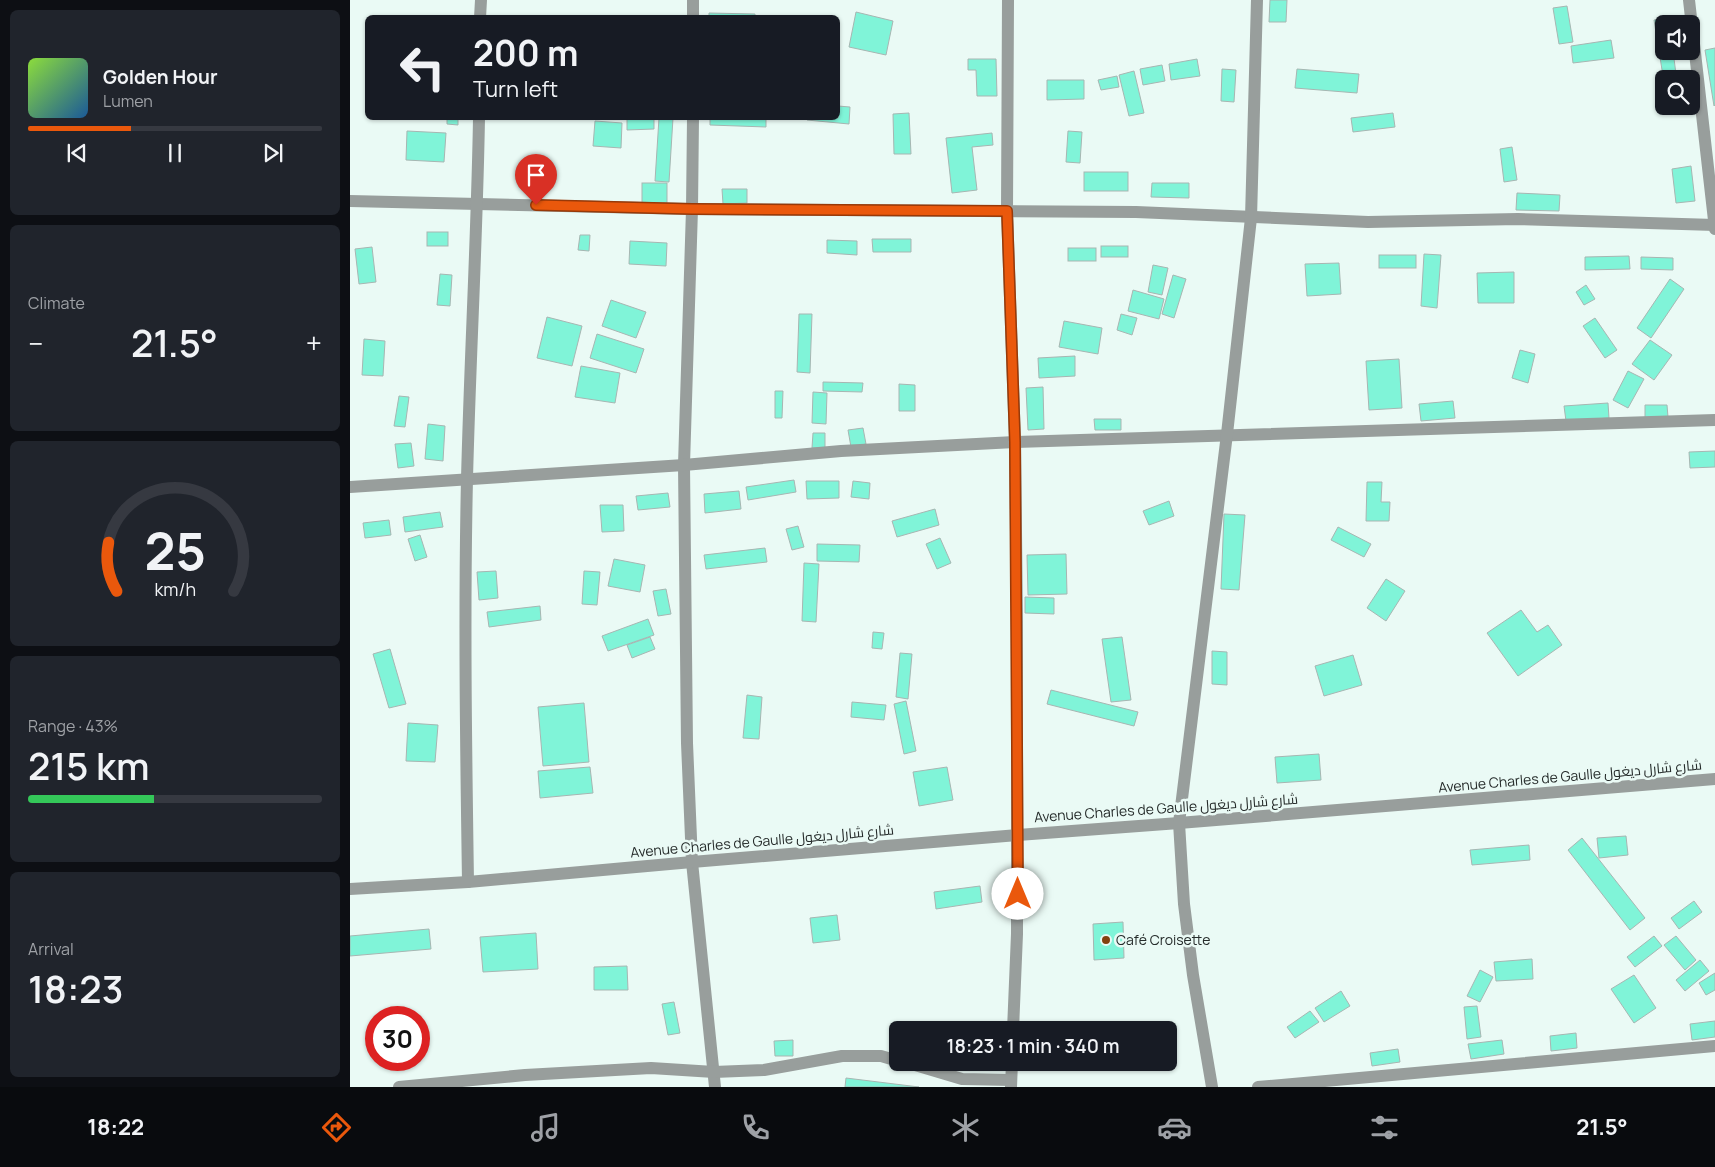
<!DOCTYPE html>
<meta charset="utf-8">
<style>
:root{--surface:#171b24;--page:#20242c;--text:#f1f3f6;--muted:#9ea1a6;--line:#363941;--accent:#ea580c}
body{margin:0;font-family:Manrope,Cairo,sans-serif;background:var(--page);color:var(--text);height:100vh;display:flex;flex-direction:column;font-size:19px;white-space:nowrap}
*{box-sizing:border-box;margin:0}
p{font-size:16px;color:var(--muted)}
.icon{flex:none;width:28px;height:28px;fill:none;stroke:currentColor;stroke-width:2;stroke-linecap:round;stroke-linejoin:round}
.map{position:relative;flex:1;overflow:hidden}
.drawer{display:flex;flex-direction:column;gap:10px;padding:10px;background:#0d0f14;width:350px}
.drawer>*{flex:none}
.top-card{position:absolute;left:15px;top:15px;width:475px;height:105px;border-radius:8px;box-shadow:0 1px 4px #0004;background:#171b24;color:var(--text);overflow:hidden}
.buttons{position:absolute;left:1305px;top:15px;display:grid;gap:10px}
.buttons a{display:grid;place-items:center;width:45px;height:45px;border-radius:8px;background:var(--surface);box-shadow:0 1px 4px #0004;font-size:25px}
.speed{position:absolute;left:15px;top:1006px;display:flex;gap:10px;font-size:25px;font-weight:700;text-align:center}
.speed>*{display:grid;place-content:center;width:65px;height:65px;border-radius:50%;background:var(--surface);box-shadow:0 1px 4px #0004;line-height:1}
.speed .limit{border:8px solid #d22;background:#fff;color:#111}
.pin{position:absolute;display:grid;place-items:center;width:42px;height:42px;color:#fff;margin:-51px -21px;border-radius:50% 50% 50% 0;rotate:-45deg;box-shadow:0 0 5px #0007}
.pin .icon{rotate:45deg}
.me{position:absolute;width:55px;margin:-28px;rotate:0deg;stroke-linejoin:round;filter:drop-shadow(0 0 4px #0008)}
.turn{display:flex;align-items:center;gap:18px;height:105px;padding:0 25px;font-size:22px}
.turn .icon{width:65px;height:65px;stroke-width:2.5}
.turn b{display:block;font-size:35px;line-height:42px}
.big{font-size:38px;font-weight:600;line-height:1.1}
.drawer .tile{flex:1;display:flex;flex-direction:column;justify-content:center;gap:8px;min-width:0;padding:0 18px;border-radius:8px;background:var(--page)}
.drawer .dial{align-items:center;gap:0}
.dial svg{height:130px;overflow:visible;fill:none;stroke:var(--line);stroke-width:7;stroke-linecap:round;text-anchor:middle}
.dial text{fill:var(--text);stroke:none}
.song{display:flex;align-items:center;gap:15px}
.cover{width:60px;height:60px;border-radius:8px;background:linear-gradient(135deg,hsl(90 70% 55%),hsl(210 70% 35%))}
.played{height:5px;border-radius:2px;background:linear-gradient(90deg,var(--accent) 35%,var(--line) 35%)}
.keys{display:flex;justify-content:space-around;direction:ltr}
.heat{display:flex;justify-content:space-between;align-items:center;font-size:28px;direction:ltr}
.charge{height:8px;border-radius:4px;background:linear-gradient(90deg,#34c759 43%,var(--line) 0)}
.trip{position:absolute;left:539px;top:1021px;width:288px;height:50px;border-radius:8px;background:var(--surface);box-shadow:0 1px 4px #0004;font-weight:600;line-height:50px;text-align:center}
.menu{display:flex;height:80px;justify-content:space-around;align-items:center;background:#090b0e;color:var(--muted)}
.menu .icon{width:35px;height:35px}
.menu .active{color:var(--accent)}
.menu b{font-size:22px;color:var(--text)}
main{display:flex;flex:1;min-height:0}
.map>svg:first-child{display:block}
.building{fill:#80f4d8;stroke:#a7b6b2}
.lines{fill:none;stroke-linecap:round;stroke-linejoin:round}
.street{stroke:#989e9c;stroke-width:12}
.route-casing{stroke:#983908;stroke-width:12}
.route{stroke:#ea580c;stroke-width:9}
.poi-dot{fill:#83410f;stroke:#eafaf5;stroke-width:2}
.labels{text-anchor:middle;stroke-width:5;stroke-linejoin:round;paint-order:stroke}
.street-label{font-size:14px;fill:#262c2b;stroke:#eafaf5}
.poi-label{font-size:14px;fill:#262c2b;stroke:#eafaf5;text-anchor:start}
</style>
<main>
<section class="drawer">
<div class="tile">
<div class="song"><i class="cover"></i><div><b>Golden Hour</b><p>Lumen</p></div></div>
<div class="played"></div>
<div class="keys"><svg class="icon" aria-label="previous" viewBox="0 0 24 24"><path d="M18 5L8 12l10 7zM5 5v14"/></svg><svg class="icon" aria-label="pause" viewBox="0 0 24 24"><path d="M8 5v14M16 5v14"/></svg><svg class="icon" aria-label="next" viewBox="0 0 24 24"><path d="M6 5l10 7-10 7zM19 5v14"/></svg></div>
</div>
<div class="tile"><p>Climate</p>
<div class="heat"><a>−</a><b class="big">21.5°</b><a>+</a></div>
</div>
<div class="tile dial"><svg viewBox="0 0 100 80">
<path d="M14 69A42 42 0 1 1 86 69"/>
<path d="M14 69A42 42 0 0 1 9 39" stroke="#ea580c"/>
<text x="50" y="56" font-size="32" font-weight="700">25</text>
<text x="50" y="72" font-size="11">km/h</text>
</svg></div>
<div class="tile"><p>Range · 43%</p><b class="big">215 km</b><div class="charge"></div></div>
<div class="tile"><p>Arrival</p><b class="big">18:23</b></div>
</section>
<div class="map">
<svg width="1365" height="1087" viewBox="0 0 1365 1087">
<rect width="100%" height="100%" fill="#eafaf5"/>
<g class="building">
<polygon points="920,0 937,0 936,22 919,22"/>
<polygon points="1217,6 1223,42 1209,44 1203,8"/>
<polygon points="506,12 543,21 536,55 499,47"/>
<polygon points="359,13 405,14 405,18 359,18"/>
<polygon points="1318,18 1318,24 1314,24 1314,51 1323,51 1326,74 1313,76 1304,20"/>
<polygon points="1261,40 1264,58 1223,63 1221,46"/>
<polygon points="1365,48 1365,105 1364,106 1355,50"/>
<polygon points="618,59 646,59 647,96 627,96 626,70 618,70"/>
<polygon points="847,59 850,76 821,80 819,64"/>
<polygon points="812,65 815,81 793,85 790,69"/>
<polygon points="872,69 886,70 884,102 871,101"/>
<polygon points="947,69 1009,74 1007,93 945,88"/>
<polygon points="784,71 794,113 779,116 769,75"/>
<polygon points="767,76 769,87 751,90 748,80"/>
<polygon points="697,80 734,80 734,99 697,100"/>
<polygon points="488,106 500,107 499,124 457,120 457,118 488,118"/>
<polygon points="559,113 561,154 544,154 543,114"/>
<polygon points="1043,113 1045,127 1003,132 1001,118"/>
<polygon points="97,118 108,118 108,125 97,124"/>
<polygon points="277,118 304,118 304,129 277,130"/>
<polygon points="309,118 323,118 319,182 305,181"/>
<polygon points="360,118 416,118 416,127 360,125"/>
<polygon points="245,121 272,123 271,148 243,146"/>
<polygon points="57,131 96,133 94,162 56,160"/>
<polygon points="718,131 732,132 730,163 716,162"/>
<polygon points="642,133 643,145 622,147 627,190 602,193 596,138"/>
<polygon points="1162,147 1167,180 1154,182 1150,149"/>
<polygon points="1341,166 1345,201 1326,203 1322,169"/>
<rect x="734" y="172" width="44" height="19"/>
<rect x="292" y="183" width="25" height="20"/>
<polygon points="802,183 839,183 839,198 801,197"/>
<polygon points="372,189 397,189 397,203 373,204"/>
<polygon points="1167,193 1210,195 1209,211 1166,210"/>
<rect x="77" y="232" width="21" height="14"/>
<polygon points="230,235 240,235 239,251 228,250"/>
<polygon points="522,239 561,239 561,252 523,252"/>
<polygon points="477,240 507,241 507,255 477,253"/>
<polygon points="280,241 317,243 316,266 279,264"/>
<rect x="751" y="246" width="27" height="11"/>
<polygon points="22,247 26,282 9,284 5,249"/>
<rect x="718" y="248" width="28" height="13"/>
<polygon points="1074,254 1091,255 1087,308 1071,306"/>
<rect x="1029" y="255" width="37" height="13"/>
<polygon points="1279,256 1280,269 1235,270 1235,257"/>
<polygon points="1291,257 1323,258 1323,270 1291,269"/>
<polygon points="989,263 991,294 957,296 955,264"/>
<polygon points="803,265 818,268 812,295 798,292"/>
<polygon points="1164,272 1164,303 1128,303 1127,273"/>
<polygon points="90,274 102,275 100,306 87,305"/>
<polygon points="823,275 836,279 824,318 812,314"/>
<polygon points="1320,279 1334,289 1301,338 1287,328"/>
<polygon points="1236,285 1245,299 1234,305 1226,292"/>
<polygon points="783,290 814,299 809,319 778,311"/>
<polygon points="261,300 296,312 286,338 252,326"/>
<polygon points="449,314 462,314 460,373 447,372"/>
<polygon points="771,314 787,318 782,335 767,330"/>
<polygon points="197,317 232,326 222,366 187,358"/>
<polygon points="1245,318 1267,350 1255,358 1233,326"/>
<polygon points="714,321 752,328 748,354 709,347"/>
<polygon points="247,334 294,349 286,373 240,358"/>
<polygon points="14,339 35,341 33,376 12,375"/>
<polygon points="1300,340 1322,355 1304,380 1282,364"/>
<polygon points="1170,350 1185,354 1178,383 1162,378"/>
<polygon points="725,356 725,376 689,378 688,358"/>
<polygon points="1049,359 1052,408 1019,410 1016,361"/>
<polygon points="231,366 270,373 265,403 225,397"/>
<polygon points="1278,371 1294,379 1278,408 1263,400"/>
<polygon points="473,382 513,383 512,392 473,391"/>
<polygon points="549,384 565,385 565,411 549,411"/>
<polygon points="693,387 694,429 678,430 676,388"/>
<polygon points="425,391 433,391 432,418 425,418"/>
<polygon points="463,392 477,393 476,424 462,423"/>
<polygon points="49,396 59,397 55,427 44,426"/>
<polygon points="1103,401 1105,418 1071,421 1069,404"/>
<polygon points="1258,403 1259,418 1216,421 1214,406"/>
<polygon points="1295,405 1317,405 1318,417 1295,418"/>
<polygon points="744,419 771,419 771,430 745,430"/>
<polygon points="78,424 95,426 93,461 75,459"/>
<polygon points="513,428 516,444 501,447 498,430"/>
<polygon points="463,433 475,433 475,448 462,448"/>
<polygon points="61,443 64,466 48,468 45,444"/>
<polygon points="1365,451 1365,467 1340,468 1339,452"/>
<polygon points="444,480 446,492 398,500 396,487"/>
<polygon points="456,481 489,481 489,498 457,499"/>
<polygon points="503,481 520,483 519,499 501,497"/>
<polygon points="1017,482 1032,482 1031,502 1040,502 1039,521 1016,521"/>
<polygon points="389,491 391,509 355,513 354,494"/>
<polygon points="318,493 320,507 288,510 286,496"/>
<polygon points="819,501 824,516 799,525 793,511"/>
<polygon points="250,505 273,505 274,531 252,532"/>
<polygon points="585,509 589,525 547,537 542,521"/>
<polygon points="90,512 93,527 55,532 53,517"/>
<polygon points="874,514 895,515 889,590 871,589"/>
<polygon points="39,520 41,535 15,538 13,523"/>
<polygon points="448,526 454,547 442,550 436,529"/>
<polygon points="988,527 1021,544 1014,557 981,540"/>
<polygon points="70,535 77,557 65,561 58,539"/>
<polygon points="590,538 601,563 587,569 576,544"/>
<polygon points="467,544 510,545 509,562 467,561"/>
<polygon points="415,548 417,562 356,569 354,555"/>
<polygon points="716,554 717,594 678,595 677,555"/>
<polygon points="264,559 295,565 290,592 258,586"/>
<polygon points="454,563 469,564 466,622 452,621"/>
<polygon points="146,571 148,598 129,600 127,572"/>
<polygon points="234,571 250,572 247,605 232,604"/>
<polygon points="1036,579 1055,591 1036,621 1017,608"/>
<polygon points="316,589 321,614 308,616 303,591"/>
<polygon points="675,597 704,598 704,614 675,613"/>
<polygon points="190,606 191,620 139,627 137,612"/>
<polygon points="1171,610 1187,632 1198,625 1212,645 1168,676 1137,633"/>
<polygon points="298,619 304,635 258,651 252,636"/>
<polygon points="523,632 534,633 532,649 522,648"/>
<polygon points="300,637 305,649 282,658 277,645"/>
<polygon points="772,637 781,700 761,702 752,639"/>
<polygon points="40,649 56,704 39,708 23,654"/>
<polygon points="862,651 877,652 877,685 862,684"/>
<polygon points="550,653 562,654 558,699 546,697"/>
<polygon points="1003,655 1012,685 974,696 965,666"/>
<polygon points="701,690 788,712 784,726 697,704"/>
<polygon points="397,695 412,697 409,739 393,738"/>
<polygon points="556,701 566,751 554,754 544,704"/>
<polygon points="502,702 536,705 534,720 501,717"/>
<polygon points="234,703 239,762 193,766 188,707"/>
<polygon points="58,723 88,725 85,762 56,761"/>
<polygon points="969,754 971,780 927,783 925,757"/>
<polygon points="240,767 243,793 190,798 188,771"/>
<polygon points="597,767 603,800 569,806 563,772"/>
<polygon points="1276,836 1278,855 1249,858 1247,838"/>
<polygon points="1232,838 1295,918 1280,930 1218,850"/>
<polygon points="1179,845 1180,860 1122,865 1120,850"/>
<polygon points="630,886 632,902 586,909 584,892"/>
<polygon points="1344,901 1352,912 1329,929 1321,918"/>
<polygon points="487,915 490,940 463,943 460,918"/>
<polygon points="773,922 774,958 744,960 743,924"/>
<polygon points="79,929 81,949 0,956 0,936"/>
<polygon points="186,933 188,969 133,972 130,937"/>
<polygon points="1304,936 1312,946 1285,967 1277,957"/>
<polygon points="1326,936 1346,960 1335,970 1314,945"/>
<polygon points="1182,959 1183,979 1146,981 1144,962"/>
<polygon points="1350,960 1359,971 1335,991 1326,980"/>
<polygon points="277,966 278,990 244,990 244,967"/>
<polygon points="1130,970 1143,977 1130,1002 1117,996"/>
<polygon points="1365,973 1365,990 1356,995 1349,983"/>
<polygon points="1284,975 1306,1008 1284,1023 1261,989"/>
<polygon points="991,991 1000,1006 974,1022 965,1008"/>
<polygon points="324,1002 330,1033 318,1035 312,1004"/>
<polygon points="1127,1006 1131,1037 1117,1039 1114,1007"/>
<polygon points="960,1011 969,1022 945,1038 937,1027"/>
<polygon points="1365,1021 1365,1037 1342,1040 1340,1024"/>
<polygon points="1226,1033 1227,1048 1201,1051 1200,1036"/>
<polygon points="443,1040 443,1056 425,1056 424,1041"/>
<polygon points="1152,1040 1154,1054 1121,1059 1118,1044"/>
<polygon points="1048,1049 1050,1062 1022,1066 1020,1053"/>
<polygon points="496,1078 569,1087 495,1087"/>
</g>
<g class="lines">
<g class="street">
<polyline points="658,0 657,211 665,442 667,621 667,934 663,1030"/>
<polyline points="1339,0 1365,229"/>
<polyline points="130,18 131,0"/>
<polyline points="343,18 343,0"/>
<polyline points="343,118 342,209 334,465 337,743 342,862 365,1087"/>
<polyline points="0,201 342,209 786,212 1018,222 1168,219 1365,225"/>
<polyline points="0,487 334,465 491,451 665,442 1365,420"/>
<path d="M118,882C116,748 114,613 117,479C120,358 127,238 129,118"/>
<polyline points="0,889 118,882 342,862 668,835 829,823 1365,779"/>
<polyline points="555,1062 612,1079 661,1080"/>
<polyline points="49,1087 175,1075 301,1068 364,1072 414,1070 492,1056 531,1056 548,1061"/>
<polyline points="661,1087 662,1062"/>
<polyline points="862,1087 843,975 834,904 829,823 877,434 901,218 907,0"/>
<polyline points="908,1087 1365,1046"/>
</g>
</g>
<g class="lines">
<g class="route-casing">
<polyline id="route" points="186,205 342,209 657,211 665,442 668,894"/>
</g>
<use href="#route" class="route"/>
</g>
<circle class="poi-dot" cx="756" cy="940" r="5"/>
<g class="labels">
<g class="street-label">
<text transform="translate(1220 776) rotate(-5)" y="5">Avenue Charles de Gaulle شارع شارل ديغول</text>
<text transform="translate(816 808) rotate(-4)" y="5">Avenue Charles de Gaulle شارع شارل ديغول</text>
<text transform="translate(412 841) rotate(-5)" y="5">Avenue Charles de Gaulle شارع شارل ديغول</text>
</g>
<g class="poi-label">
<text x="766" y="945">Café Croisette</text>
</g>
</g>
</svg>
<div class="buttons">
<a><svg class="icon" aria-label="sound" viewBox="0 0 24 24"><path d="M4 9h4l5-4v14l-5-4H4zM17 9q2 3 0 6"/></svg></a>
<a><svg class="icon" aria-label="search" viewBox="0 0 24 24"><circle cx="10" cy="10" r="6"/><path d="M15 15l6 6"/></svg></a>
</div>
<div class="speed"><div class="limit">30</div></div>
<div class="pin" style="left:186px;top:205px;background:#d93025"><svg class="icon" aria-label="arrive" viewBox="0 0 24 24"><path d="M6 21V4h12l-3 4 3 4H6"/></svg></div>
<svg class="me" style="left:668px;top:894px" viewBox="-20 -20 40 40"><circle r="19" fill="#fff"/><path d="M0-13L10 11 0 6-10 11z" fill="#ea580c"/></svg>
<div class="trip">18:23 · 1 min · 340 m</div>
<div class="top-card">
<div class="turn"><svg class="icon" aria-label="left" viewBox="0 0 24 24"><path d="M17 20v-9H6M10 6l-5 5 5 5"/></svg><div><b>200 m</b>Turn left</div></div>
</div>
</div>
</main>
<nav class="menu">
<b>18:22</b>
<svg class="icon active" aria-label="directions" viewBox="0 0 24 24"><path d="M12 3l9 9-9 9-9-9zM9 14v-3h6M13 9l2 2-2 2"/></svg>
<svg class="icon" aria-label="music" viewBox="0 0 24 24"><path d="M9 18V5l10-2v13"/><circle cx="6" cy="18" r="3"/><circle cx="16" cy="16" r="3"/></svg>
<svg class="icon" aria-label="phone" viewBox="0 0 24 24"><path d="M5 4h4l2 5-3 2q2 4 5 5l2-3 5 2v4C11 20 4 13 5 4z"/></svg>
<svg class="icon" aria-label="climate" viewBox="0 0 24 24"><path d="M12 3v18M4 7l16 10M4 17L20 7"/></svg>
<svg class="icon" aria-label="car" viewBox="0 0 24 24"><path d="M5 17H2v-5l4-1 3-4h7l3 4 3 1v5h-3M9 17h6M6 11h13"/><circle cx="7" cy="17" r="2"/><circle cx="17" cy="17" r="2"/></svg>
<svg class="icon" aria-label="filters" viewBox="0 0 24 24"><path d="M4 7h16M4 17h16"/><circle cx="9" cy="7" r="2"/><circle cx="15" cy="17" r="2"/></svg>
<b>21.5°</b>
</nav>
